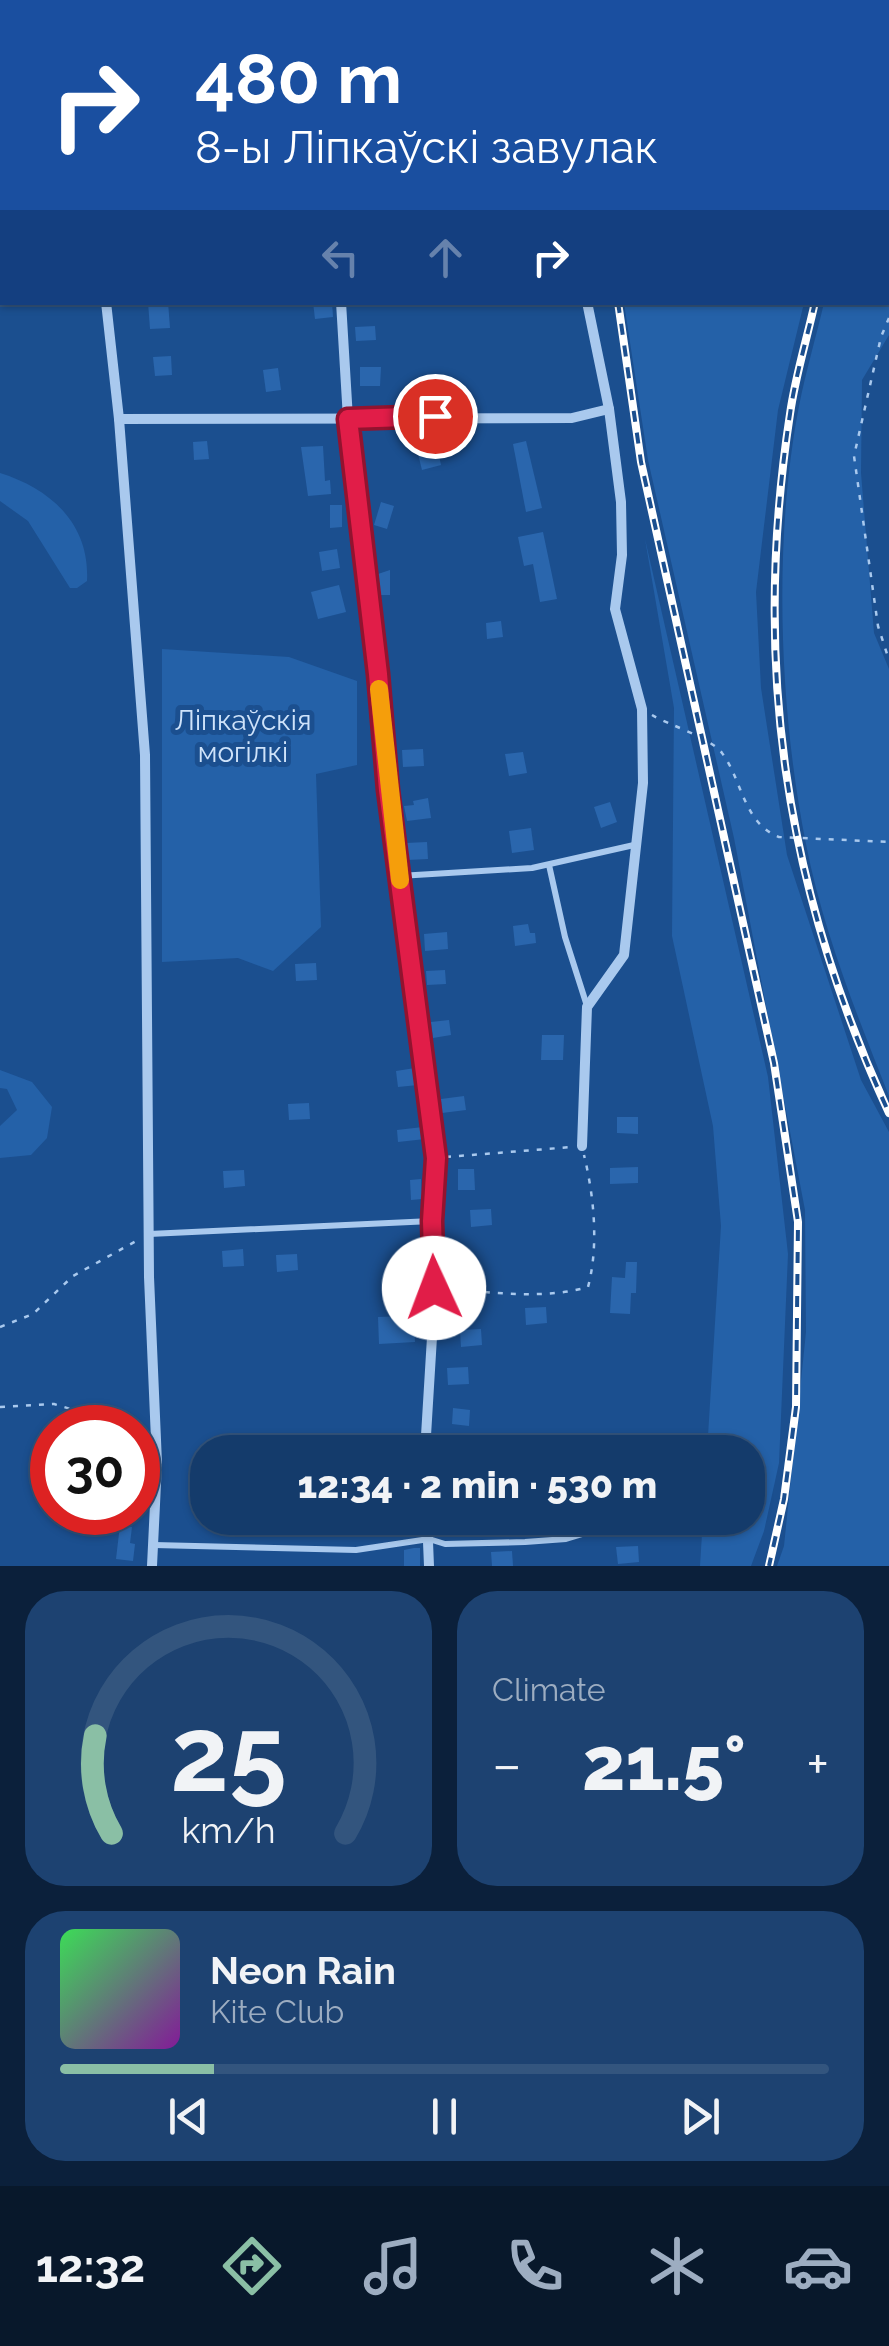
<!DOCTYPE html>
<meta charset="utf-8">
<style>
:root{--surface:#143b6b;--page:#1d4271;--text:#f1f3f6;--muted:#9dadc1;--line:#33557e;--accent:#8abfa5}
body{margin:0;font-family:Raleway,sans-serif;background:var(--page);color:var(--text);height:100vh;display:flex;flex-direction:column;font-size:38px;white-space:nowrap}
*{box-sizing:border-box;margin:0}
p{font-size:32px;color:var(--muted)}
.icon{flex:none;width:55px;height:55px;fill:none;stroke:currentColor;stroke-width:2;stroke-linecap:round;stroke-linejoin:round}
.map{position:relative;height:1566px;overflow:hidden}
.sheet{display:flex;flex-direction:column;gap:25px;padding:25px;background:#0b203b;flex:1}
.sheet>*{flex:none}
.guide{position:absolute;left:0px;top:0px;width:890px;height:305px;box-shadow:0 2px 8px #0004,0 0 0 2px var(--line);background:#1a4fa0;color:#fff;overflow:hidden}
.speed{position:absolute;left:30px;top:1405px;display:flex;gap:20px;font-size:50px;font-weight:700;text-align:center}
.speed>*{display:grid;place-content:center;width:130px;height:130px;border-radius:50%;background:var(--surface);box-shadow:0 2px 8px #0004,0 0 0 2px var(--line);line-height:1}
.speed .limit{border:15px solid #d22;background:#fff;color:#111}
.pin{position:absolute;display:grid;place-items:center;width:85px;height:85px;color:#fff;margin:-42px;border:5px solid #fff;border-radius:50%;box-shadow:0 2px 10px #0007}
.me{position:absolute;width:110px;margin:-55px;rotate:358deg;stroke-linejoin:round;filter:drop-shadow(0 0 8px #0008)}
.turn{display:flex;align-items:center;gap:35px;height:210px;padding:0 30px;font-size:45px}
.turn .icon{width:130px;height:130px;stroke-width:2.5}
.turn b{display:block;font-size:70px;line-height:85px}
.lanes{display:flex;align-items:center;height:95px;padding:0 30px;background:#0003;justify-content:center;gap:50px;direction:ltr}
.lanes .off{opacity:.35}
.big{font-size:75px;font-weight:800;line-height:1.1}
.sheet .tile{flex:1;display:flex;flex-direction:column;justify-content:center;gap:15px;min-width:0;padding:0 35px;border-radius:40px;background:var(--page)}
.sheet .dial{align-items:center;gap:0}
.dial svg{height:260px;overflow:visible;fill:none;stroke:var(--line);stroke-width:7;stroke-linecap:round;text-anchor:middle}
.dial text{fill:var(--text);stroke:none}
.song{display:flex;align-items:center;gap:30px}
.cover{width:120px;height:120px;border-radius:15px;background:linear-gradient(135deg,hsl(130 70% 55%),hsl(290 70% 35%))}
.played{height:10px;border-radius:5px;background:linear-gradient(90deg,var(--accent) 20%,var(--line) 20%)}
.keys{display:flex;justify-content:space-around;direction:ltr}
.heat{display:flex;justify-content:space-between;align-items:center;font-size:55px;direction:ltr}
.sheet .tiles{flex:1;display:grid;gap:25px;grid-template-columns:1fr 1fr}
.tile:last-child{grid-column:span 2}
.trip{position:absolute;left:190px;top:1435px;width:575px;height:100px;border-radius:40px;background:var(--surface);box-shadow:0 2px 8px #0004,0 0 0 2px var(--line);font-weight:800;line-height:100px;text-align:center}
.tab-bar{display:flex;height:160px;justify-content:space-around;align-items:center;background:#08182b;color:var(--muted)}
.tab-bar .icon{width:70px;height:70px}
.tab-bar .selected{color:var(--accent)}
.tab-bar b{font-size:45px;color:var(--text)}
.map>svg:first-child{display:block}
.green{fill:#2461a8}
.building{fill:#2a66ad}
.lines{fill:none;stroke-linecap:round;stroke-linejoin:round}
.path{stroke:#a9c9ee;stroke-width:2.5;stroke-dasharray:5 8;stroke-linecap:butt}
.lane{stroke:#a9c9ee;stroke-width:6}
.street{stroke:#a9c9ee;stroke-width:10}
.rail-casing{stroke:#fff;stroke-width:8}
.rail{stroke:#1b4f8f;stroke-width:4;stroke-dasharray:11;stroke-linecap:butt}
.route-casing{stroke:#92132f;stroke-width:25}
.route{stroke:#e11d48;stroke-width:18}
.slow{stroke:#f59e0b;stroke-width:18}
.labels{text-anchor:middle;stroke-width:10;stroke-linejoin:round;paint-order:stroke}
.park-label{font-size:28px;fill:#cfe3fa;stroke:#1b4f8f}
</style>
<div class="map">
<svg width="889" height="1566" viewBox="0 0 889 1566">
<rect width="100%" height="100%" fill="#1b4f8f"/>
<g class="green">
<polygon points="643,0 889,0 889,70 888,73 888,2 642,2"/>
<path d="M889,118V335L862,380L861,473L874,633L889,669V1096C857,1015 823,931 806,844C779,709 773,541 799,406C806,371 816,337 824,303L888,302Z"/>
<polygon points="624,303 804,303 778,410 756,592 761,688 787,855 861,1080 889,1132 889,1566 777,1566 784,1546 806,1332 805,1210 734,838 648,460"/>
<path d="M0,473C51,489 90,524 87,581L77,588H70L28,521L0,501Z"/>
<polygon points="645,539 768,1077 788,1254 779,1463 764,1531 751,1566 700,1566 703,1518 748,1518 748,1452 707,1452 721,1226 713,1126 672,936 674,708"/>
<polygon points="162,649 289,657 357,681 357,765 316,774 321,927 273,971 238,958 162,962"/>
<polygon points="0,1070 32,1082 52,1107 47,1138 31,1155 0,1158 0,1126 17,1110 7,1089 0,1088"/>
</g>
<g class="building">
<polygon points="148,302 168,302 170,328 150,329"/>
<polygon points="313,302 332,302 333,317 315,319"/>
<polygon points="375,326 376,340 356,341 355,327"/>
<polygon points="171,356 172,375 155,376 153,357"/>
<polygon points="360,367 381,367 380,386 360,386"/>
<polygon points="278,368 281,390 266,392 263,370"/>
<polygon points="207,441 209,459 194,460 193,442"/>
<polygon points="526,441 542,508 526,512 513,444"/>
<polygon points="437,445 441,465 422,470 417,450"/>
<polygon points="323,446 325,481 330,480 331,494 308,496 301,447"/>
<polygon points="381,502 394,506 387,529 374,525"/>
<polygon points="330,505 342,505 342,527 330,528"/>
<polygon points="543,532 557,599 540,602 533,564 524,566 518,537"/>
<polygon points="337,549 340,568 322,571 319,552"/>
<polygon points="390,570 390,595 377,595 375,575"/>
<polygon points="339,585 346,612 318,619 311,592"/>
<polygon points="501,621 503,637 487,639 486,623"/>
<polygon points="423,749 424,766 403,767 402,750"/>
<polygon points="523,752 527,773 509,776 505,754"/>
<polygon points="428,798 431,818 407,821 404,806 414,805 413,801"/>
<polygon points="610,802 617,822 601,828 594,807"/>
<polygon points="531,828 534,850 512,853 509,831"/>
<polygon points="427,842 428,859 407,860 406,843"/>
<polygon points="528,924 530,933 535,933 536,943 515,946 513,926"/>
<polygon points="447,932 448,949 425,951 424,934"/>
<polygon points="316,963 317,980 296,981 295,964"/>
<polygon points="445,970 446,984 427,985 426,971"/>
<polygon points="449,1020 451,1035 433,1038 431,1022"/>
<polygon points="542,1035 564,1035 563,1060 541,1060"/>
<polygon points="415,1068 418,1085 398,1087 396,1071"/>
<polygon points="464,1096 466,1110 442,1113 441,1099"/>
<polygon points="309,1103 310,1119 289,1120 288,1104"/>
<polygon points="617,1117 638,1117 638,1134 617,1133"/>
<polygon points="423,1127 425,1139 398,1142 397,1130"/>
<polygon points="638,1167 638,1183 610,1184 610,1168"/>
<polygon points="458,1169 474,1169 475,1190 458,1190"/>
<polygon points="244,1170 245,1186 224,1188 223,1171"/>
<polygon points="421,1179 422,1199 411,1200 410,1180"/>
<polygon points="491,1209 492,1225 471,1227 470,1210"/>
<polygon points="468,1248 469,1265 448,1266 447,1249"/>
<polygon points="243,1249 244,1266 223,1267 222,1251"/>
<polygon points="297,1254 298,1270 277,1272 276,1255"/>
<polygon points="626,1262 637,1262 636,1293 631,1293 630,1314 610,1313 612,1277 625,1278"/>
<polygon points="425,1268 426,1284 408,1286 406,1269"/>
<polygon points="546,1307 547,1323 526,1325 525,1308"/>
<polygon points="404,1316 404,1326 414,1325 415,1342 379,1344 378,1317"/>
<polygon points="481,1329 482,1345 461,1347 460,1330"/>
<polygon points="468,1367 469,1384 448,1385 447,1368"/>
<polygon points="453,1408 470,1410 469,1426 452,1424"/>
<polygon points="466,1441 467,1452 446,1452 445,1442"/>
<polygon points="274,1518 293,1518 294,1529 274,1529"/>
<polygon points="495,1518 510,1518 511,1532 496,1533"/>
<polygon points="120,1525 132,1527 130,1543 135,1544 133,1561 116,1559"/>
<polygon points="638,1546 639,1562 618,1564 616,1547"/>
<polygon points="414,1548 420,1548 420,1566 404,1566 404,1550"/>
<polygon points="512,1551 513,1566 492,1566 491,1552"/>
</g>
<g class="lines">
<g class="path">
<polyline points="889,318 881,337 854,456 878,626 889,660"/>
<path d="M652,715C669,725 711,738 722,753C742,779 743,823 779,837L889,842"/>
<polyline points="446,1157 572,1147"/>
<path d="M446,1289C492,1292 543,1300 588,1287C599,1246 594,1196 584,1155"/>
<polyline points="0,1327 33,1314 73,1276 138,1240"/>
<polyline points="0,1407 54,1404 114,1422 119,1428"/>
<polyline points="138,1445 145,1452"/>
</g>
<g class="lane">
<polyline points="549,865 565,937 587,1006"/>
<polyline points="399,876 532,868 634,845"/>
<polyline points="149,1234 432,1221"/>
<polyline points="154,1545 356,1550 429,1539 445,1544 525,1542 566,1539 635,1518"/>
</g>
<g class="street">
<polyline points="71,0 71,2"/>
<polyline points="311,0 311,2"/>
<polyline points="531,2 531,0"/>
<polyline points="597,2 597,0"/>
<polyline points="106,302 119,419 145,755 149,1277 157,1463 152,1566"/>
<polyline points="341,302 348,419 378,675 388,790 436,1158 432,1221 435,1288 425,1452"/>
<polyline points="119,419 572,418 609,409"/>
<polyline points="582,1146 587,1007 624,955 643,783 642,709 615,609 622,555 621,502 609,409 587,302"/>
<polyline points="427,1518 429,1566"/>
</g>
<g class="rail-casing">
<g id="rail">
<polyline points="634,2 634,0"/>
<polyline points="888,102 889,99"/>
<polyline points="618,302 641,462 774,1063 798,1222 796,1407 784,1499 769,1566"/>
<path d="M815,302C807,339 795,377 790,414C752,661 784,886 889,1113"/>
</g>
</g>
<use href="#rail" class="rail"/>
</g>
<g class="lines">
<g class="route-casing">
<polyline id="route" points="434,1288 432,1221 436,1158 388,790 378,674 348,419 435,416"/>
</g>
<use href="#route" class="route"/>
<polyline class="slow" points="379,689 400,880"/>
</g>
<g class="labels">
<g class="park-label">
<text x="243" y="730">Ліпкаўскія<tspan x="243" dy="32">могілкі</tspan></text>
</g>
</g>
</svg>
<div class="speed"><div class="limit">30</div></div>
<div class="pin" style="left:435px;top:416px;background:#d93025"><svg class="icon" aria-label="arrive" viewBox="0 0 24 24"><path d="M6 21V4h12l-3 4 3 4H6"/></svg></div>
<svg class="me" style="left:434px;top:1288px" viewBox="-20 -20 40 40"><circle r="19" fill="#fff"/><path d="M0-13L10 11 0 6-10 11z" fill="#e11d48"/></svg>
<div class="trip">12:34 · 2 min · 530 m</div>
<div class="guide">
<div class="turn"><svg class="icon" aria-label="right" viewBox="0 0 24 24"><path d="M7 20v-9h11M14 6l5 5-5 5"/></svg><div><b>480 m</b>8-ы Ліпкаўскі завулак</div></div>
<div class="lanes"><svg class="icon off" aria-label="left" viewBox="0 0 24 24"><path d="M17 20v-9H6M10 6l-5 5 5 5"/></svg><svg class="icon off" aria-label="ahead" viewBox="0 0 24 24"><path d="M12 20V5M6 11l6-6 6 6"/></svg><svg class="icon" aria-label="right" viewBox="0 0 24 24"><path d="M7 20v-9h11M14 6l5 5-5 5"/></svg></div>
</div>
</div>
<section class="sheet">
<div class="tiles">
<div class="tile dial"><svg viewBox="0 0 100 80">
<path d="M14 69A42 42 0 1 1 86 69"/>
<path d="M14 69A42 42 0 0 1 9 39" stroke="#8abfa5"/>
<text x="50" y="56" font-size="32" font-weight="700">25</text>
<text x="50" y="72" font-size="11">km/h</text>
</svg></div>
<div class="tile"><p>Climate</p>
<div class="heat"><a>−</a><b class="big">21.5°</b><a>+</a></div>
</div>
<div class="tile">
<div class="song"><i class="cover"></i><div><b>Neon Rain</b><p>Kite Club</p></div></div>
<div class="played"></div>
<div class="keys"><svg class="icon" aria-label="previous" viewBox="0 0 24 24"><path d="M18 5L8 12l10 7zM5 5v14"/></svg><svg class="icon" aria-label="pause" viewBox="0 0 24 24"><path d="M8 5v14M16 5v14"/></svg><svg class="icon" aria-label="next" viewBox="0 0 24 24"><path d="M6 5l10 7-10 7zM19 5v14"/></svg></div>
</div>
</div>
</section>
<nav class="tab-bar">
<b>12:32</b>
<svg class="icon selected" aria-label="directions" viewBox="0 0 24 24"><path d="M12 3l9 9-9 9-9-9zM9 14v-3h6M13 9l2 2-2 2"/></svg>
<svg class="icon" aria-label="music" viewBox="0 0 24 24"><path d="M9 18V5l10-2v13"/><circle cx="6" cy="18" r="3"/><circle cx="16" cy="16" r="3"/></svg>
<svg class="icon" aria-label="phone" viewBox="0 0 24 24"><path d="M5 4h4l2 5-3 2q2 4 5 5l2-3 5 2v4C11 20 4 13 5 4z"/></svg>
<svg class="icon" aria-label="climate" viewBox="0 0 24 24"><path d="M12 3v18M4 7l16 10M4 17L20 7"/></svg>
<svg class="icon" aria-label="car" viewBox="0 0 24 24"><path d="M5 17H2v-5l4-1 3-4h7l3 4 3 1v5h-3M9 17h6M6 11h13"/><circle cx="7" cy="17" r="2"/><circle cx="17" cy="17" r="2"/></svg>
</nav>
